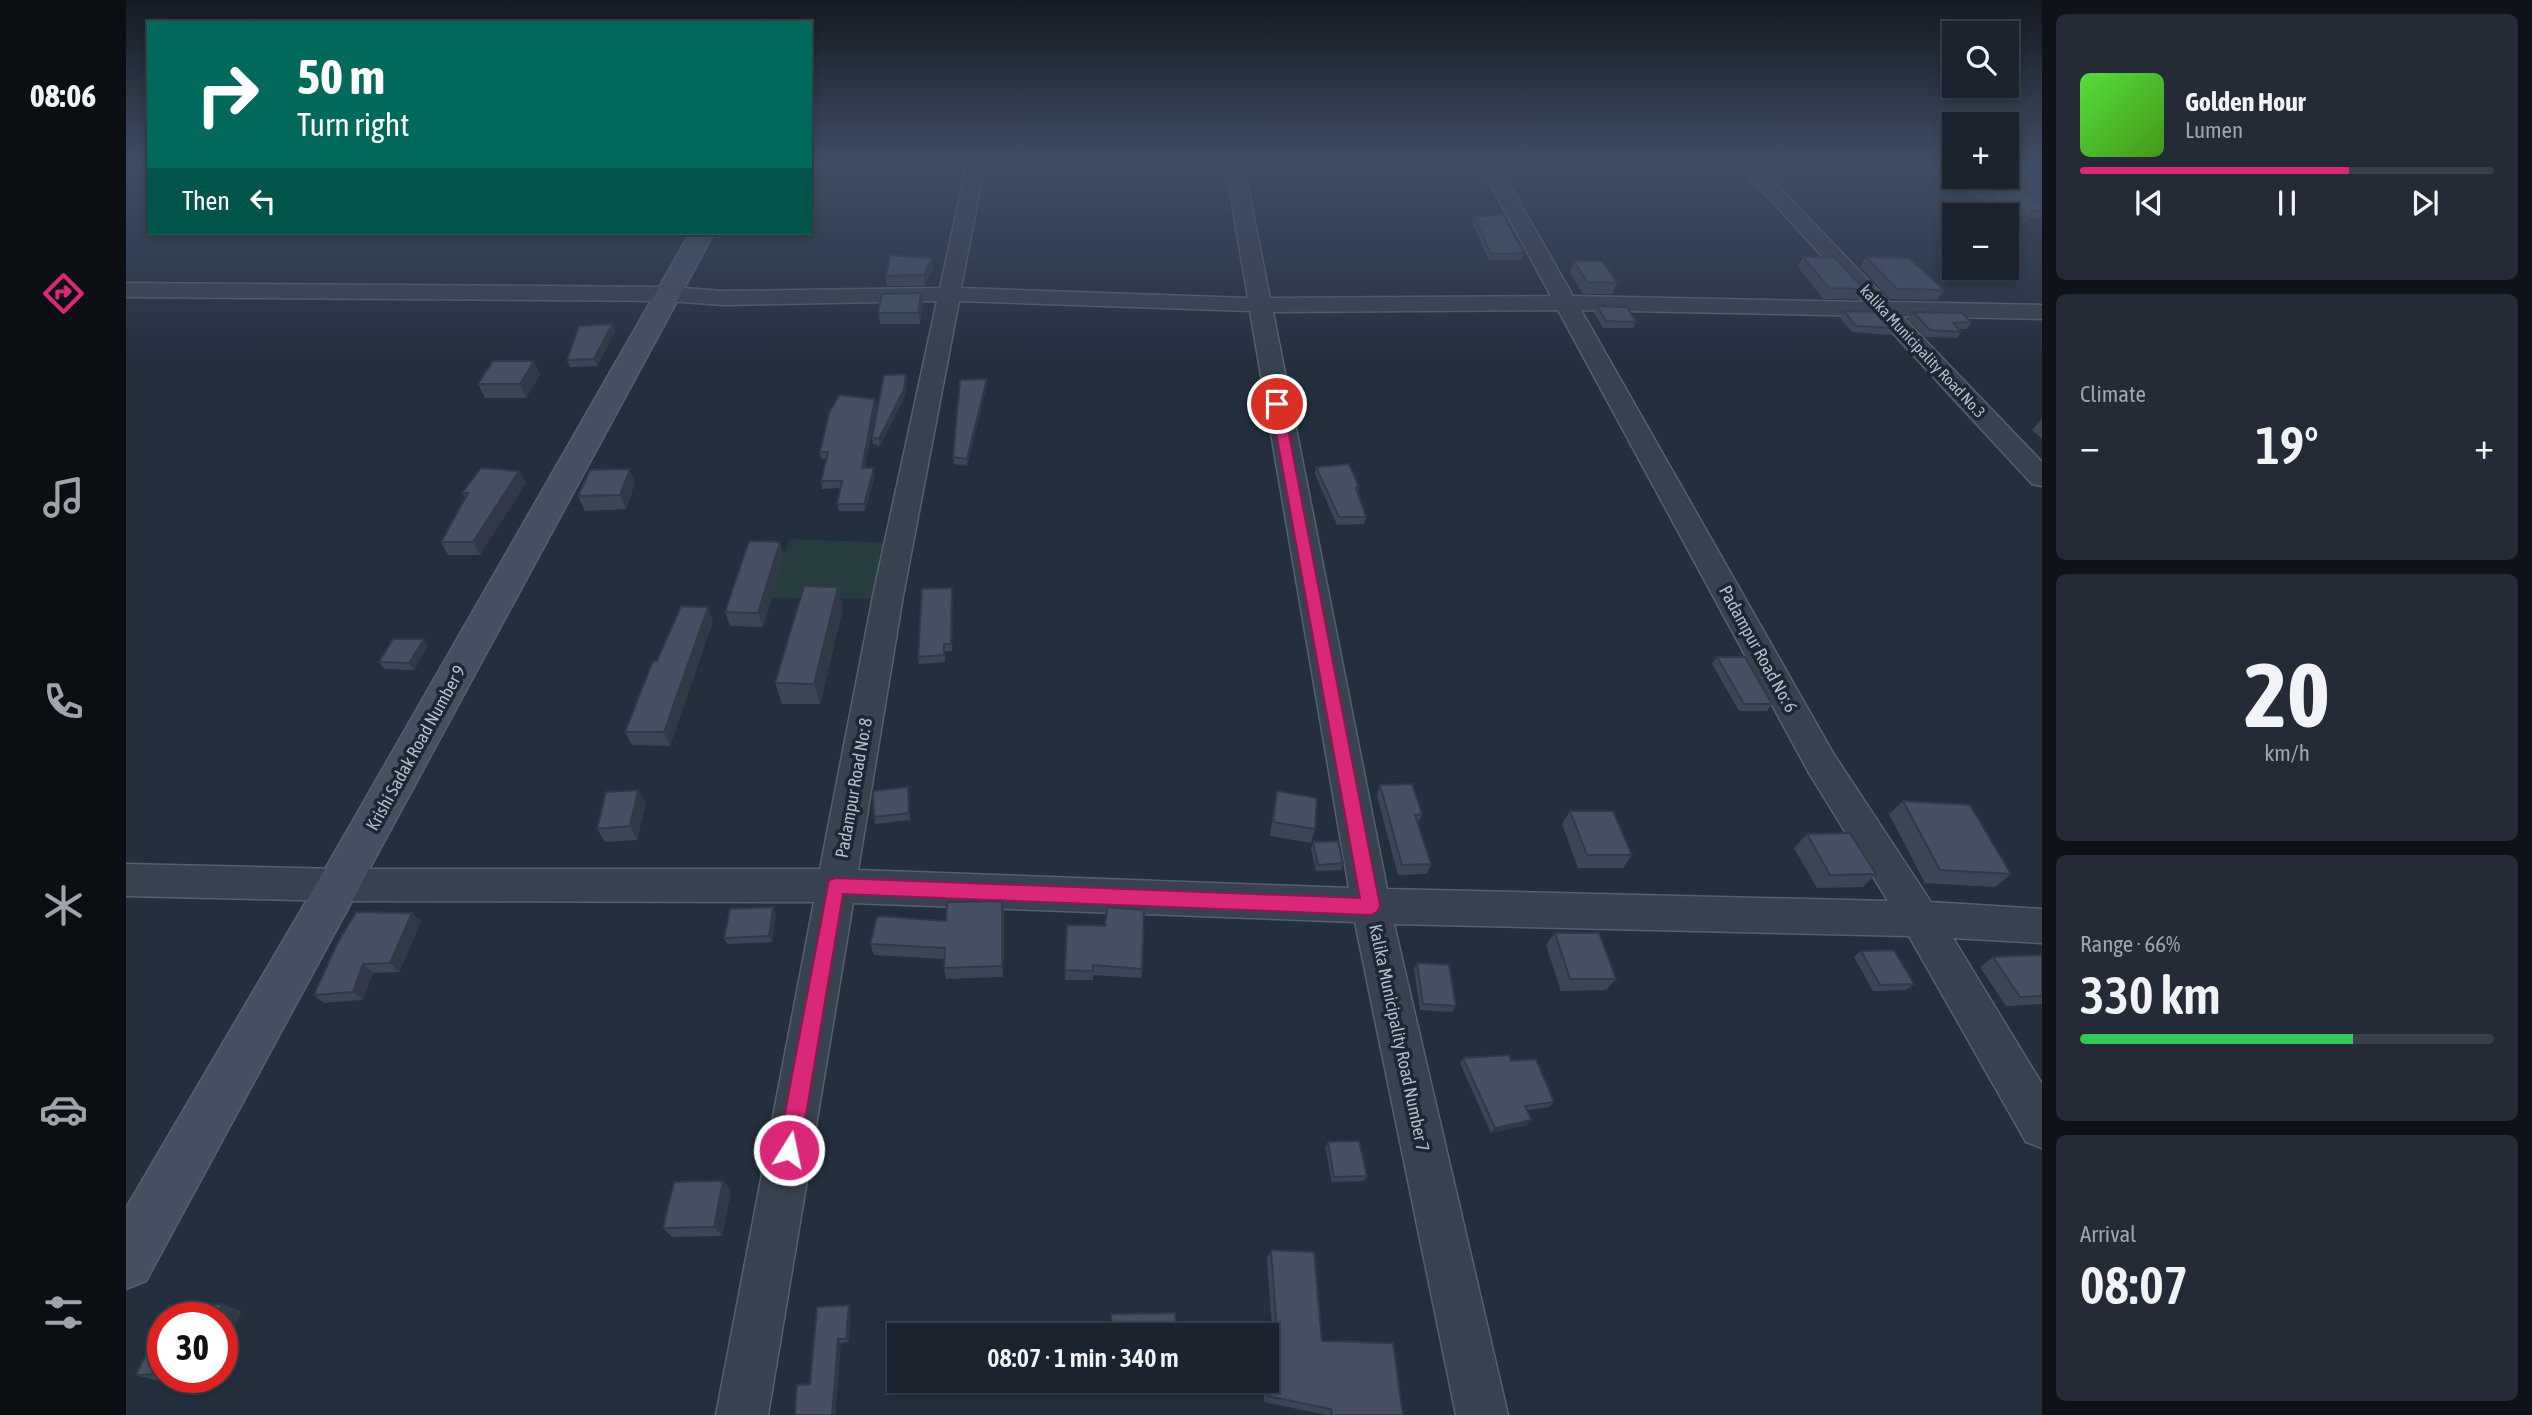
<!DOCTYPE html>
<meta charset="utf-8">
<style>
:root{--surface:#1b232e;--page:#242b36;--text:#f1f3f6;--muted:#a0a4aa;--line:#39404a;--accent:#db2777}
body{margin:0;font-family:"Asap Condensed",sans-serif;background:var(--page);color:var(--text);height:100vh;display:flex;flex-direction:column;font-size:26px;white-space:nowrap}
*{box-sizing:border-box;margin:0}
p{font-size:23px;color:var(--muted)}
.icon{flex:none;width:38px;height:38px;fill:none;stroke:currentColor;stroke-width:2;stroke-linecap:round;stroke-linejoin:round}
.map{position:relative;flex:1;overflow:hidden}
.drawer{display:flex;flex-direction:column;gap:14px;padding:14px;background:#0f1319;width:490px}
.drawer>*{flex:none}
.top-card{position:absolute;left:21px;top:21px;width:665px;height:214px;border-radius:0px;box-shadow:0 4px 10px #0003,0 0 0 2px var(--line);background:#00695c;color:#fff;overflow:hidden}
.controls{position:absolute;left:1816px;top:21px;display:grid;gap:14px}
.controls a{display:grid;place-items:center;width:77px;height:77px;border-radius:0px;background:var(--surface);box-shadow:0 4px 10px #0003,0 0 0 2px var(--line);font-size:35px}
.speed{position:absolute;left:21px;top:1302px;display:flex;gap:14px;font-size:35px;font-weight:700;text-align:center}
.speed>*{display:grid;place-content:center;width:91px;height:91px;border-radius:50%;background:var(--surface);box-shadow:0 4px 10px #0003,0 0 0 2px var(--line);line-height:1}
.speed .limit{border:10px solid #d22;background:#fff;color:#111}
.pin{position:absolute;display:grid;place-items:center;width:60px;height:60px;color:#fff;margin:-30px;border:4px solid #fff;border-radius:50%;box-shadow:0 2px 7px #0007}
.me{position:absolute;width:77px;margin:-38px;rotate:10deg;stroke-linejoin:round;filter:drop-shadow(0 0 5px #0008)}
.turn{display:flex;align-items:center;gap:24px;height:147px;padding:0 35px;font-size:32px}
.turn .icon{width:91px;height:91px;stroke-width:2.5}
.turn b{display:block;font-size:49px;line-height:60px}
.then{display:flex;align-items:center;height:66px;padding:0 35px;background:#0003;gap:14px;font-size:26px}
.big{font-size:52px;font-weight:600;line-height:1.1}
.drawer .card{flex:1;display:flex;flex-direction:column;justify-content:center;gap:10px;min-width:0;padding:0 24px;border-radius:10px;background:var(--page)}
.drawer .dial{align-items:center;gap:0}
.dial b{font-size:91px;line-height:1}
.song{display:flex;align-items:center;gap:21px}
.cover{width:84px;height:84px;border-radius:10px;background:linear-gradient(135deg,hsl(110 70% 55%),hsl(100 70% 35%))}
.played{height:7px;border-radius:4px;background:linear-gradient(90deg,var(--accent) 65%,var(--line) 65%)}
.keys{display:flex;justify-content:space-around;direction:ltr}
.heat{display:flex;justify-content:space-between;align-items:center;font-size:38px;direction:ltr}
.charge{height:10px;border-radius:5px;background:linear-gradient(90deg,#34c759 66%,var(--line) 0)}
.trip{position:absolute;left:761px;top:1323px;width:392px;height:70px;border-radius:0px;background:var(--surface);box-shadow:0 4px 10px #0003,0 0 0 2px var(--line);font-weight:600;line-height:70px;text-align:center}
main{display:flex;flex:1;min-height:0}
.dock{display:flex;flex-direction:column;width:126px;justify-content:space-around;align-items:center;background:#0b0e12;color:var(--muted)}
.dock .icon{width:49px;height:49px}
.dock .current{color:var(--accent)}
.dock b{font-size:32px;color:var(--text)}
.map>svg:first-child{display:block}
.green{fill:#263c3f}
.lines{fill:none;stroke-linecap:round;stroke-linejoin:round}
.street-casing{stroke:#565f6c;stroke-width:3}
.secondary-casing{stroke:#565f6c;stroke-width:3}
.street{fill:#38414e;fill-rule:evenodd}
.secondary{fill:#465061;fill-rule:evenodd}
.wall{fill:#3b4654}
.shaded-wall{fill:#303945}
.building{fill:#455162;stroke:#303945;stroke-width:2}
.route{fill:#db2777;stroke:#8e194d;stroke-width:2}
.labels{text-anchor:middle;stroke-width:7;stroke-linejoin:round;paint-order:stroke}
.far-street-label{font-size:16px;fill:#b4bcc9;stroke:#1d2633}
.street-label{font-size:18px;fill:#b4bcc9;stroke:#1d2633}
</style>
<main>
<nav class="dock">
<b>08:06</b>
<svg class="icon current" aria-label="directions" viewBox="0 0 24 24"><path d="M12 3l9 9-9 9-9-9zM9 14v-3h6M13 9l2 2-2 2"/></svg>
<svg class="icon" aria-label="music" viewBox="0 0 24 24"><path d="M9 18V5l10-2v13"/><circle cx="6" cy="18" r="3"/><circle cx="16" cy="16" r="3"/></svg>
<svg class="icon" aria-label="phone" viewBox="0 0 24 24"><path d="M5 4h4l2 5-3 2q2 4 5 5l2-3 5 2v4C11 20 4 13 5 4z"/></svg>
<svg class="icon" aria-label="climate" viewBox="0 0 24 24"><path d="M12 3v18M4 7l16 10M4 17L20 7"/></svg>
<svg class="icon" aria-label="car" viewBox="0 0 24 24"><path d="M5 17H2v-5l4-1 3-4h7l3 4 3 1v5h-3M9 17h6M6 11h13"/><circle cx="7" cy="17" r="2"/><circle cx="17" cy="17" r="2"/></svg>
<svg class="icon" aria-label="filters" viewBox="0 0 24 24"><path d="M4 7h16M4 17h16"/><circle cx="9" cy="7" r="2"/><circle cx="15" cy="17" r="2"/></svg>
</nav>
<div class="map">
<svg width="1916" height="1415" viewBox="0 0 1916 1415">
<rect width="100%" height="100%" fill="#242f3e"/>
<polygon class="green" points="663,539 770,543 758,599 645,598"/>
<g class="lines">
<g class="street-casing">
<g id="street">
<polygon points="0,163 15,163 0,173"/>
<path d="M841,163H859L835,288L1122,298L1099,163H1117L1144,298L1425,296L1353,163H1371L1447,296L1738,302L1611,163H1630L1763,302L1916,305V319L1776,316L1916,462V486L1906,484L1751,316L1455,310L1707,753L1805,902L1916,909V943L1827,938L1916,1084V1148L1900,1142L1783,936L1268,924L1382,1415H1330L1229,922L727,903L642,1415H590L688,902L214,901L0,896V864L214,869H694L747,596L811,301L597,305L543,301L0,297V283L543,287L597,291L814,288ZM833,301L1124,311L1223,888L732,870L777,596ZM1432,310L1683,773L1762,901L1261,889L1147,312Z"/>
<polygon points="1881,165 1916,187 1916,202 1878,177 1881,177"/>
</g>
</g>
<g class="secondary-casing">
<polygon id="secondary" points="564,233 588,233 20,1281 0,1289 0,1208 198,871"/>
</g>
<use href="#street" class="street"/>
<use href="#secondary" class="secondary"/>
</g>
<g class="wall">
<polygon points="1059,163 1084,163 1084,173 1060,173"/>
<polygon points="1326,163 1357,163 1355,172 1333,172"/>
<polygon points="1373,163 1411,163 1409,170 1378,171"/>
<polygon points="1817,163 1829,163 1829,172"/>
<polygon points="1835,177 1881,177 1916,206 1916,217 1915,218 1903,218 1897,225 1889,218 1881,218 1881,215 1875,215 1840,190 1844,184"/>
<polygon points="1348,216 1398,253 1396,260 1363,260 1346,222"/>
<polygon points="1677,257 1738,289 1732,299 1697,299 1672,267"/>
<polygon points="1740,257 1818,290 1811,300 1764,299 1734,267"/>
<polygon points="806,258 807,268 799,286 761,286 760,276"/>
<polygon points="1448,261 1491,283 1487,294 1457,294 1444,272"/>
<polygon points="795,293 797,304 794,324 754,324 752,313"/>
<polygon points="1471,306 1510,322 1507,328 1477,328 1468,313"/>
<polygon points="1718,311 1769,328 1765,335 1726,332 1714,318"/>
<polygon points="1787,312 1845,322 1841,329 1833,329 1835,332 1831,338 1799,337 1782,319"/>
<polygon points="486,324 489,331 471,366 444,367 441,360"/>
<polygon points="408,361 414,375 400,398 359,398 352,384"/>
<polygon points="780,374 781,381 779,396 754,446 747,444 746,437"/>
<polygon points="861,379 861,386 841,466 828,464 827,457"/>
<polygon points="751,405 739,468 749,475 739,511 713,511 711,504 714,488 696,489 695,481 700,459 695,459 694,452"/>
<polygon points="1916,418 1916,439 1906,430"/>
<polygon points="1190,467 1233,487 1232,492 1240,517 1238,524 1211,525 1189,474"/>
<polygon points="393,471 400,483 354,555 322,555 315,542 339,498 336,493"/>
<polygon points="509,483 500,509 459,511 452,496"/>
<polygon points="658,556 637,627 604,626 599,612"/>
<polygon points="712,587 717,608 694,704 656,704 649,683"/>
<polygon points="827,595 826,651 819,651 819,662 793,664 792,657"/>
<polygon points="587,621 544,746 506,745 499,732"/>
<polygon points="302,646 288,670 258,669 253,662"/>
<polygon points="1591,657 1646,704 1641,711 1613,711 1586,664"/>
<polygon points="1254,785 1296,814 1292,823 1305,864 1301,874 1272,875 1251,796"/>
<polygon points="1151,791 1189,829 1185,843 1144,836 1148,805"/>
<polygon points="784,793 784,820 749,824 748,817"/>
<polygon points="1777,801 1885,874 1869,887 1799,883 1763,814"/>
<polygon points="520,803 511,840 479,842 471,829"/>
<polygon points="1444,811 1506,855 1497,868 1452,868 1436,824"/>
<polygon points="1681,834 1750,874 1737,887 1691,888 1668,848"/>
<polygon points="1187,842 1217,863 1215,870 1190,871 1185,849"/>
<polygon points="876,901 878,912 877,977 820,979 818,968 818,959 748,955 744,944 820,921"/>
<polygon points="286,913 295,921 273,972 247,973 237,1000 198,1003 188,995"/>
<polygon points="650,914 646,942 602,944 598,938"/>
<polygon points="941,925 1016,969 1015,978 967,975 967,980 939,980"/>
<polygon points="1429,933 1490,979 1480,990 1435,991 1420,945"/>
<polygon points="1735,951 1788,984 1780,990 1747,991 1728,957"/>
<polygon points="1916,955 1916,1004 1880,1006 1854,967 1867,957"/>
<polygon points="1291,963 1330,1006 1326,1012 1294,1010 1288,969"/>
<polygon points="1337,1058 1385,1061 1428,1102 1423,1107 1401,1110 1401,1125 1365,1133 1334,1063"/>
<polygon points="1202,1142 1241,1176 1238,1181 1206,1182 1199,1147"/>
<polygon points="597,1181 605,1190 596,1236 546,1237 537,1228"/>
<polygon points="1145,1250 1196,1341 1277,1415 1200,1415 1138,1402 1138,1381 1141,1381 1141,1335 1145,1329 1146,1330 1141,1258"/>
<polygon points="725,1308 723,1342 715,1343 709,1415 669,1415 684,1384"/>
<polygon points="37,1318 37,1377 87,1377 86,1379 32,1381 10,1375"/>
<polygon points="986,1381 1054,1381 1054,1385 1052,1390 987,1392"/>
</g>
<g class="shaded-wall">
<polygon points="806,258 807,268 799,286 798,275"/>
<polygon points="795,293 797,304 794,324 792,313"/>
<polygon points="486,324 489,331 471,366 468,359"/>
<polygon points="408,361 414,375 400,398 394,384"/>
<polygon points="780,374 781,381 779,396 754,446 753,439"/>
<polygon points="861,379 861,386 841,466 841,459"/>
<polygon points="749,399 751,405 738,475 736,468"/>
<polygon points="748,468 749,475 739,511 738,504"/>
<polygon points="504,469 509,483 500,509 494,495"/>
<polygon points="393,471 400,483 354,555 347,542"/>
<polygon points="654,542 658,556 637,627 632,613"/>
<polygon points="712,587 717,608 694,704 688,684"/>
<polygon points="826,588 827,595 826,651 825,644"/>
<polygon points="582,607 587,621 544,746 538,732"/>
<polygon points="298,639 302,646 288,670 283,663"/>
<polygon points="782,787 784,793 784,820 783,813"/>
<polygon points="512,790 520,803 511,840 504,826"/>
<polygon points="876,901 878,912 877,977 876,966"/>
<polygon points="647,907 650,914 646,942 643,936"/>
<polygon points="286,913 295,921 273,972 264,963"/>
<polygon points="237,964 247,973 237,1000 227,992"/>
<polygon points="1406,1120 1401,1125 1365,1133 1369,1128"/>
<polygon points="597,1181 605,1190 596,1236 588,1227"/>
<polygon points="96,1304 116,1311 96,1356 96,1318 90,1318"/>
<polygon points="723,1305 725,1308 723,1342 720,1339"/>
<polygon points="712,1339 715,1343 709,1415 706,1415"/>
</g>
<g class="building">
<rect x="1060" y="163" width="24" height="1"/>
<polygon points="1881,174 1916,206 1916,210 1908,210 1903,217 1894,210 1884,210 1845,182 1857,182 1850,177 1881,177"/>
<polygon points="1377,215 1398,253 1365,254 1348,216"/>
<polygon points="764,255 806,258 798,275 760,276"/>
<polygon points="1677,257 1708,257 1738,289 1703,288"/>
<polygon points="1740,257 1783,258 1818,290 1771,289"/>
<polygon points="1448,261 1476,261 1491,283 1461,282"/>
<polygon points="795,293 792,313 752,313 756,294"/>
<polygon points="1471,306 1501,307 1510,322 1480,321"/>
<polygon points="1718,311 1754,312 1769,328 1730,326"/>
<polygon points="1787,312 1836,313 1845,322 1827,323 1835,332 1804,330"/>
<polygon points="486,324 468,359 441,360 453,326"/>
<polygon points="367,361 408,361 394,384 352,384"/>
<polygon points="780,374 778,389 753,439 746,437 758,375"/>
<polygon points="861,379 841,459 827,457 834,380"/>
<polygon points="713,395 749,399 736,468 748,468 738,504 711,504 716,481 695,481 702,452 694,452 703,413"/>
<polygon points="1223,464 1233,487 1230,488 1240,517 1213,517 1190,467"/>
<polygon points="355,468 393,471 347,542 315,542 342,493 336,493"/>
<polygon points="504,469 494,495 452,496 464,470"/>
<polygon points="623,541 654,542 632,613 599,612"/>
<polygon points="678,586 712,587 688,684 649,683"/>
<polygon points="826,588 825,644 818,644 818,655 792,657 796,589"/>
<polygon points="555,606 582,607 538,732 499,732 527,661 531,661"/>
<polygon points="267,639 298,639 283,663 253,662"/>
<polygon points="1591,657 1619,657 1646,704 1618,704"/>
<polygon points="1286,784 1296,814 1289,815 1305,864 1276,865 1254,785"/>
<polygon points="782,787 783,813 748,817 747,791"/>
<polygon points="512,790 504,826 471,829 480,792"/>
<polygon points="1151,791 1191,798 1189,829 1147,822"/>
<polygon points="1777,801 1844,805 1885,874 1814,870"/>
<polygon points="1444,811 1487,811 1506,855 1461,855"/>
<polygon points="1724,833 1750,874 1704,875 1681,834"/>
<polygon points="1212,841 1217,863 1192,865 1187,842"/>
<polygon points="876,901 876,966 818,968 819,948 744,944 751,916 820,921 821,902"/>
<polygon points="647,907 643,936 598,938 604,909"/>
<polygon points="981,907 1018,910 1016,969 967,965 967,971 939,970 941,925 979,926"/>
<polygon points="230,912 286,913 264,963 237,964 227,992 188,995 211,944"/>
<polygon points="1429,933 1473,933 1490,979 1444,979"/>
<polygon points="1768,950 1788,984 1754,985 1735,951"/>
<polygon points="1916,955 1916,996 1894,997 1867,957"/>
<polygon points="1291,963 1323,965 1330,1006 1297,1004"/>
<polygon points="1383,1055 1385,1061 1410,1059 1428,1102 1399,1106 1406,1120 1369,1128 1337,1058"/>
<polygon points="1233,1141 1241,1176 1208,1177 1202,1142"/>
<polygon points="597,1181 588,1227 537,1228 548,1182"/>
<polygon points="1145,1250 1188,1252 1196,1341 1267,1343 1277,1415 1206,1415 1205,1409 1142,1396 1145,1329 1151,1331"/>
<polygon points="96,1304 90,1318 37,1318 43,1306"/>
<polygon points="723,1305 720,1339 712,1339 706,1415 669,1415 671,1385 684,1384 691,1307"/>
<polygon points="1049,1313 1051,1335 986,1335 985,1314"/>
<polygon points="37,1318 37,1374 10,1375"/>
<polygon points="987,1381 1054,1381 1054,1385 987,1386"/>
</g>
<linearGradient id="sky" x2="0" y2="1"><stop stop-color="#141a22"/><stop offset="0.45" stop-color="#3f4d63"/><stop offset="1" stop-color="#3f4d63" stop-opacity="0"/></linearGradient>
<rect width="1916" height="361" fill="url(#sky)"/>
<polygon class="route" points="1151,401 1157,404 1254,906 1251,912 1245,915 717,894 674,1150 671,1158 663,1161 655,1158 652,1150 703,880 710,878 1234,898 1145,404"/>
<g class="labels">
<g class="far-street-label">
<text transform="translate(1797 351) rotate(47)" y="6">kalika Municipality Road No.3</text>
</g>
<g class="street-label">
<text transform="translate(1632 649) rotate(61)" y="6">Padampur Road No: 6</text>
<text transform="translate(290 748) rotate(-61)" y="6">Krishi Sadak Road Number 9</text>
<text transform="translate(728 788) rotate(-80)" y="6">Padampur Road No: 8</text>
<text transform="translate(1273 1038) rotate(78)" y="6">Kalika Municipality Road Number 7</text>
</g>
</g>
</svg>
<div class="controls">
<a><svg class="icon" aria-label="search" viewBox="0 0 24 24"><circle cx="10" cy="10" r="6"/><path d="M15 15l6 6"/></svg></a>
<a>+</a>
<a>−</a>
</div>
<div class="speed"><div class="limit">30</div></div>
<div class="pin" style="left:1151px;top:404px;background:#d93025"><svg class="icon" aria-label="arrive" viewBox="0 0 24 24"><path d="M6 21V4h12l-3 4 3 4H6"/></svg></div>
<svg class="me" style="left:663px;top:1150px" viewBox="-20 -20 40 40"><circle r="17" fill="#db2777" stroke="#fff" stroke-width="3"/><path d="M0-11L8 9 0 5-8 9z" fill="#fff"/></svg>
<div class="trip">08:07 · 1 min · 340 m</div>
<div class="top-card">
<div class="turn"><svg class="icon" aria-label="right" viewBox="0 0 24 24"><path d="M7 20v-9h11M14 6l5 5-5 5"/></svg><div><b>50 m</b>Turn right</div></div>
<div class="then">Then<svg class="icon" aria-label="left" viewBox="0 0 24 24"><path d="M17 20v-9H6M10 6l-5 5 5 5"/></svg></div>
</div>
</div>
<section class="drawer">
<div class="card">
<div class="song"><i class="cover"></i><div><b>Golden Hour</b><p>Lumen</p></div></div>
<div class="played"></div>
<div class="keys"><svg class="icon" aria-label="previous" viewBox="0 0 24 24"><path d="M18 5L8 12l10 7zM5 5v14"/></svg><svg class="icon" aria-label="pause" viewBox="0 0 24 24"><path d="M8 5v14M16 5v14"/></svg><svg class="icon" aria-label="next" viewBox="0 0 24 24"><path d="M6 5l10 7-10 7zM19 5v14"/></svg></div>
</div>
<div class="card"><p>Climate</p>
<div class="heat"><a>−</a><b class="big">19°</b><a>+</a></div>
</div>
<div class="card dial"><b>20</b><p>km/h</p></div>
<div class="card"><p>Range · 66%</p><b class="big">330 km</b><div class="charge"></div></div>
<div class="card"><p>Arrival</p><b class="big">08:07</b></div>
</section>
</main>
